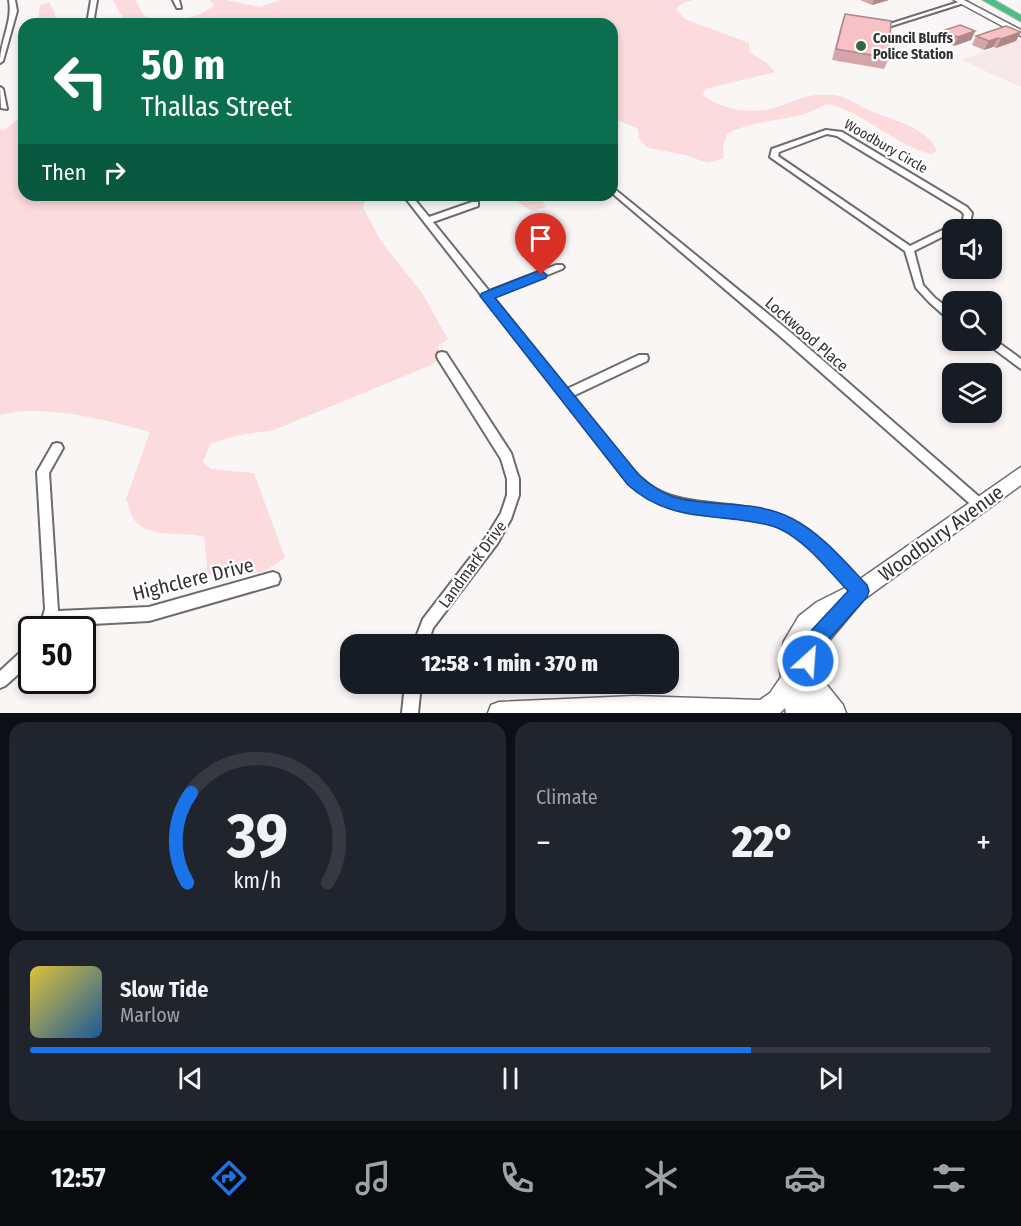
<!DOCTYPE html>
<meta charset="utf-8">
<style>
:root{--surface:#171b24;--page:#20242c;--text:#f1f3f6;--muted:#9ea1a6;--line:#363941;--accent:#1a73e8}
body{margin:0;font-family:"Fira Sans Condensed",sans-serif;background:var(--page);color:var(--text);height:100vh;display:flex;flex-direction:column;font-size:22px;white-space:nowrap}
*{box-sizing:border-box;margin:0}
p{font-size:20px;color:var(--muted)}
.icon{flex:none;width:33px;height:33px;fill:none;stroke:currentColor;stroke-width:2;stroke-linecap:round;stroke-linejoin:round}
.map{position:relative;height:713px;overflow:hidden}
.details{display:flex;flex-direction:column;gap:9px;padding:9px;background:#0d0f14;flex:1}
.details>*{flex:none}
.guide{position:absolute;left:18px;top:18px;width:600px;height:183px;border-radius:18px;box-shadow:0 3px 9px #0003;background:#0b6e4f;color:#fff;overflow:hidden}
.buttons{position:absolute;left:942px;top:219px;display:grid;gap:12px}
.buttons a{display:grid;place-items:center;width:60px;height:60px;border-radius:12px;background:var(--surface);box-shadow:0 3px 9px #0003;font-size:30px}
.speed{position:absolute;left:18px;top:616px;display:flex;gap:12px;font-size:30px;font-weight:700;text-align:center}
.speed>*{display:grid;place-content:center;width:78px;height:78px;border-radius:50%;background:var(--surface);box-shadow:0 3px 9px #0003;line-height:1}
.speed .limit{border:3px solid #111;border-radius:9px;background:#fff;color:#111}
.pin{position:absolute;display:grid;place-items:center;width:51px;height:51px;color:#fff;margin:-62px -26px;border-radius:50% 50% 50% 0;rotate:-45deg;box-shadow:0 0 6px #0007}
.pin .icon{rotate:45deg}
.me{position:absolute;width:66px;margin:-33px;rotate:26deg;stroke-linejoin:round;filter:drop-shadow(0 0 4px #0008)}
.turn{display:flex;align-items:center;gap:21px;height:126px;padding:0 24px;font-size:27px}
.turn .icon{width:78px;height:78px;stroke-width:2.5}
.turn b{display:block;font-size:42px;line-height:51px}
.then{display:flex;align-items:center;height:57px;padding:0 24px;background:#0003;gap:12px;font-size:22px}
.big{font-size:45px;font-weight:800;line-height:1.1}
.details .card{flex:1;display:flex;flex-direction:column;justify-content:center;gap:9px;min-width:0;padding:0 21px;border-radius:18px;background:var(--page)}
.details .dial{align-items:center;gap:0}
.dial svg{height:156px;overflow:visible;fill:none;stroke:var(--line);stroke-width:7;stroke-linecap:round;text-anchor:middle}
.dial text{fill:var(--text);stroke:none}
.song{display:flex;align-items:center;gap:18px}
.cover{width:72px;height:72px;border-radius:9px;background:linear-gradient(135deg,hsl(50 70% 55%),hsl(210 70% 35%))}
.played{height:6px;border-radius:3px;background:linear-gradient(90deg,var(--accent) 75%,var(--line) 75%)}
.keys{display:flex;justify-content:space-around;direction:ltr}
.heat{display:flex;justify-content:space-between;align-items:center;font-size:33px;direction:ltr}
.details .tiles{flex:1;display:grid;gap:9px;grid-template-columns:1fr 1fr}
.card:last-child{grid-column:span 2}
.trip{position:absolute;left:340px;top:634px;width:339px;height:60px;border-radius:18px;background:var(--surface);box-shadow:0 3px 9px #0003;font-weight:800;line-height:60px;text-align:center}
.tabs{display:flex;height:96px;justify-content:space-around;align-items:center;background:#090b0e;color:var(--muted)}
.tabs .icon{width:42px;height:42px}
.tabs .selected{color:var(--accent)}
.tabs b{font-size:27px;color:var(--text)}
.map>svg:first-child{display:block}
.built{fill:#f6e8e9}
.green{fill:#fbdbdd}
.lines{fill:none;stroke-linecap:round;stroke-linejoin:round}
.street-casing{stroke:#706b6b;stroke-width:4}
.secondary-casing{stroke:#706b6b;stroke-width:3}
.highway-casing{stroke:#d2d1d2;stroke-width:2}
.street{fill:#fff;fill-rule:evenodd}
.secondary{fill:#fff;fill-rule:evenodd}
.highway{fill:#4dbc86;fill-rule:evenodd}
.wall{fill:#d4a6a9}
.shaded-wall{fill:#ad878a}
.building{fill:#f7c1c5;stroke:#ad878a;stroke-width:1.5}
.route{fill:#1a73e8;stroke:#114b97;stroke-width:1.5}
.poi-dot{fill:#31654a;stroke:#fff;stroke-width:2}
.labels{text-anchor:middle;stroke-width:4.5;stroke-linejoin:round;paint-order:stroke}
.far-poi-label{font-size:14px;font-weight:bold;fill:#323031;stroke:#fff;text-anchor:start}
.far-street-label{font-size:14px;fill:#323031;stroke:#fff}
.street-label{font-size:16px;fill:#323031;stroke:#fff}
.near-street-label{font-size:20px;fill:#323031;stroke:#fff}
</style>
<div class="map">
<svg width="1021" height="713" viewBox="0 0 1021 713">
<rect width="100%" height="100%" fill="#fbf6f6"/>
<polygon class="built" points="1021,39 1021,87 961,60"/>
<g class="green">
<path d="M113,0H135L144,16C166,23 197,21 214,5L210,0H226L260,7L280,0H694L685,2L676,9L685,19L749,43V52L767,63L775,72L705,89L703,95C721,110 754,115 777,107C790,103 802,96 816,95C825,95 835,94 843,97C852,101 860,106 868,110C889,119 928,127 937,151L931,154C896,146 858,108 826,104C796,124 758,116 727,134L723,147L724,158L707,163L686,155L648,148L639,138L637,128L619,121L612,122V24H122L124,20Z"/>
<polygon points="49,2 55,13 56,24 38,24 40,5"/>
<path d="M24,115V195H367L363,207L380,240L422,293L448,339L438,347L442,356L431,365L274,430L240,435L211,443L203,462L211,469L254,473L285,558L263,572L208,575L204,537C182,531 151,539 135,521C131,516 129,505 126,499L150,432C107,420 43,403 0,415V130H4Z"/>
<polygon points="507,195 539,195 546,207 532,211"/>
</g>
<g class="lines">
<g class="street-casing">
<g id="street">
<path d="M9,0H15L17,11L3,61L0,63C0,41 13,21 9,0Z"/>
<polygon points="91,0 97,0 93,24 87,24"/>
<polygon points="173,0 179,0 181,8 177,8"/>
<polygon points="962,1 967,2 885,28 880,27"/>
<polygon points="0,87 3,89 7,109 1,108"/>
<path d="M826,130L842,132L967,207L972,213L970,223L957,230H952V232L914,251L923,285L935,298L952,311V319H948L929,302L916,288L905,251L770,157L772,149ZM827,134L837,136L961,211L964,214L963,220L910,246L778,156L779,152Z"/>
<polygon points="612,187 789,331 984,501 986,505 984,509 980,511 976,509 781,337 612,193"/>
<path d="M403,195H411L429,217L472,202H478V206L433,222L489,291L556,265H562L564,267L562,269L493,297L567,389L639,355H647L648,358L647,361L573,396C586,413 600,429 613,446C626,462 637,477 654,488C679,503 710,502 738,506C800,513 824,543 865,586L867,591L865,596L860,598L855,596C832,571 809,539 777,526C748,515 716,518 686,512C664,507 646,497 629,484Z"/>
<polygon points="992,338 1021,359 1021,369 982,340 992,340"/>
<polygon points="442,352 446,353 511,453 519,479 519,495 511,519 497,544 433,628 427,645 413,645 423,619 487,536 501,513 507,495 507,479 501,459 438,359 437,356 438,353"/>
<polygon points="57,443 61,444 63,448 49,473 58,611 149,607 273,572 278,574 280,579 278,584 149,621 54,626 53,630 39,630 45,609 37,472 53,444"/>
<polygon points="32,644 32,662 5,686 0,688 0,671 27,646"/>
<polygon points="405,684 421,684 418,713 402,713"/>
</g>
</g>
<g class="secondary-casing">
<g id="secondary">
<polygon points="954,0 964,0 1021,30 1021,36"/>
<polygon points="1021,467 1021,485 863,600 824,647 819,660 818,674 843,705 846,713 786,713 785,708 780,713 488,713 491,705 499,702 634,696 760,700 770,693 781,677 779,664 784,641 799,616 817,602 853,584"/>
</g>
</g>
<g class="highway-casing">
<polygon id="highway" points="982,0 995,0 1021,15 1021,22"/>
</g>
<use href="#street" class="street"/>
<use href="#secondary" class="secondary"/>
<use href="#highway" class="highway"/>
</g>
<g class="wall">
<polygon points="860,0 889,0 872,5"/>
<polygon points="845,14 889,58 884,69 832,60 841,25"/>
<polygon points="942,31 975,31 971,40 954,46 938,39"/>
<polygon points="1021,32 1016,41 996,48 993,47 984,50 972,45 976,36"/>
</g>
<g class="shaded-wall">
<polygon points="874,0 889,0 872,5"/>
<polygon points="975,31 971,40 954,46 958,37"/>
<polygon points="1021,32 1016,41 996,48 1001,39"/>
<polygon points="998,38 993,47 984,50 989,41"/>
</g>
<g class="building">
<polygon points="845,14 891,21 889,58 836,49"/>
<polygon points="960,25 975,31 958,37 942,31"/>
<polygon points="1006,26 1021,32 1001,39 998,38 989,41 976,36"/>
</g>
<path class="route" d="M541,270L547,275L546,278L495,298L639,475C649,484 661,493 674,497C711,508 754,499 791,518C821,533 844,561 867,585L869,591L867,597L824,645L815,667L808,670L801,667L798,661L810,632L848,591C828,570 807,542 780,529C767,523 753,522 740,520C697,515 661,515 628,485L480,296L482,293Z"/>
<circle class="poi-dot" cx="861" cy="46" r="6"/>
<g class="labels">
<g class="far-poi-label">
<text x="873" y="43">Council Bluffs<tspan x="873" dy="16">Police Station</tspan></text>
</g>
<g class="far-street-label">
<text transform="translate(886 146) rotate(30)" y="5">Woodbury Circle</text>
</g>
<g class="street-label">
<text transform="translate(807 334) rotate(41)" y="6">Lockwood Place</text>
<text transform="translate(472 564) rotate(-54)" y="6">Landmark Drive</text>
</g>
<g class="near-street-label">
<text transform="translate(941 533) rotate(-36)" y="7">Woodbury Avenue</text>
<text transform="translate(193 579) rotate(-14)" y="7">Highclere Drive</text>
</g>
</g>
</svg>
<div class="buttons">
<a><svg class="icon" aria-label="sound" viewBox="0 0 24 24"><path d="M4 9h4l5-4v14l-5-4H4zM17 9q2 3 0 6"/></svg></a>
<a><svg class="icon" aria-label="search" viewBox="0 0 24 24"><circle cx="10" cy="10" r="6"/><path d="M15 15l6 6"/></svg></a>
<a><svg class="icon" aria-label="layers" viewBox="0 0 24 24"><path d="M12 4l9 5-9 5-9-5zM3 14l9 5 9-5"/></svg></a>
</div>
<div class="speed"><div class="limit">50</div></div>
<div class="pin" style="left:541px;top:275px;background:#d93025"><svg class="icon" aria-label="arrive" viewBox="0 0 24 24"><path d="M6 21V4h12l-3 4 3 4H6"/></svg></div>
<svg class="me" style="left:808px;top:661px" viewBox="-20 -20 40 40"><circle r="17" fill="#1a73e8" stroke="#fff" stroke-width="3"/><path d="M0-11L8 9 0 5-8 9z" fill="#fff"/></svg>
<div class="trip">12:58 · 1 min · 370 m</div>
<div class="guide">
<div class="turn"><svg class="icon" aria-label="left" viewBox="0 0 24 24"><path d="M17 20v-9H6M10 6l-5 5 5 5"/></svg><div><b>50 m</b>Thallas Street</div></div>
<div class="then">Then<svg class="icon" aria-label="right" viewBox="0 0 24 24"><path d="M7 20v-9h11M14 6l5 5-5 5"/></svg></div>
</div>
</div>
<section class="details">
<div class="tiles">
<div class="card dial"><svg viewBox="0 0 100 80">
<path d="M14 69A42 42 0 1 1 86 69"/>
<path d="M14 69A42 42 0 0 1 16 23" stroke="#1a73e8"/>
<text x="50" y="56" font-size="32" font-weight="700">39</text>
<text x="50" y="72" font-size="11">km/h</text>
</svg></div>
<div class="card"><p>Climate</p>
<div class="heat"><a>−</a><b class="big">22°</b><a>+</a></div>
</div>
<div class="card">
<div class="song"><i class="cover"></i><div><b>Slow Tide</b><p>Marlow</p></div></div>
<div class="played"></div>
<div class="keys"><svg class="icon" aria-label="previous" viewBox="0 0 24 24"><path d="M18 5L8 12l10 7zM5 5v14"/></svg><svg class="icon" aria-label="pause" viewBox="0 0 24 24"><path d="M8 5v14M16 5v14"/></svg><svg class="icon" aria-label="next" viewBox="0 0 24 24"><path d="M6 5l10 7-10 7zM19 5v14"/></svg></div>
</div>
</div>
</section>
<nav class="tabs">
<b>12:57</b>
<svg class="icon selected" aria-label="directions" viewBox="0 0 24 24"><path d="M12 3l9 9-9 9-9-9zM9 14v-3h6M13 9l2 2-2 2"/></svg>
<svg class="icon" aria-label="music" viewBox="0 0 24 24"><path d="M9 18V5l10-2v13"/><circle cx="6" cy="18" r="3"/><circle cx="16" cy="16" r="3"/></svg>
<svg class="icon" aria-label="phone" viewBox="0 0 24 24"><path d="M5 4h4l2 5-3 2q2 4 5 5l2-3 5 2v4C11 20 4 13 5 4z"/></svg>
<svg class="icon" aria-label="climate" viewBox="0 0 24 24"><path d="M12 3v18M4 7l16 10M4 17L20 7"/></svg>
<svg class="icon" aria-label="car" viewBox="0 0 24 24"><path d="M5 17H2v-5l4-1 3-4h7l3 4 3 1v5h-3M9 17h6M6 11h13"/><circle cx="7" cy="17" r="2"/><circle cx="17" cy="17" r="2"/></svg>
<svg class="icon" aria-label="filters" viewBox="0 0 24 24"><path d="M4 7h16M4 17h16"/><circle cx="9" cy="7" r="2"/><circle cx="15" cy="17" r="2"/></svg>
</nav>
